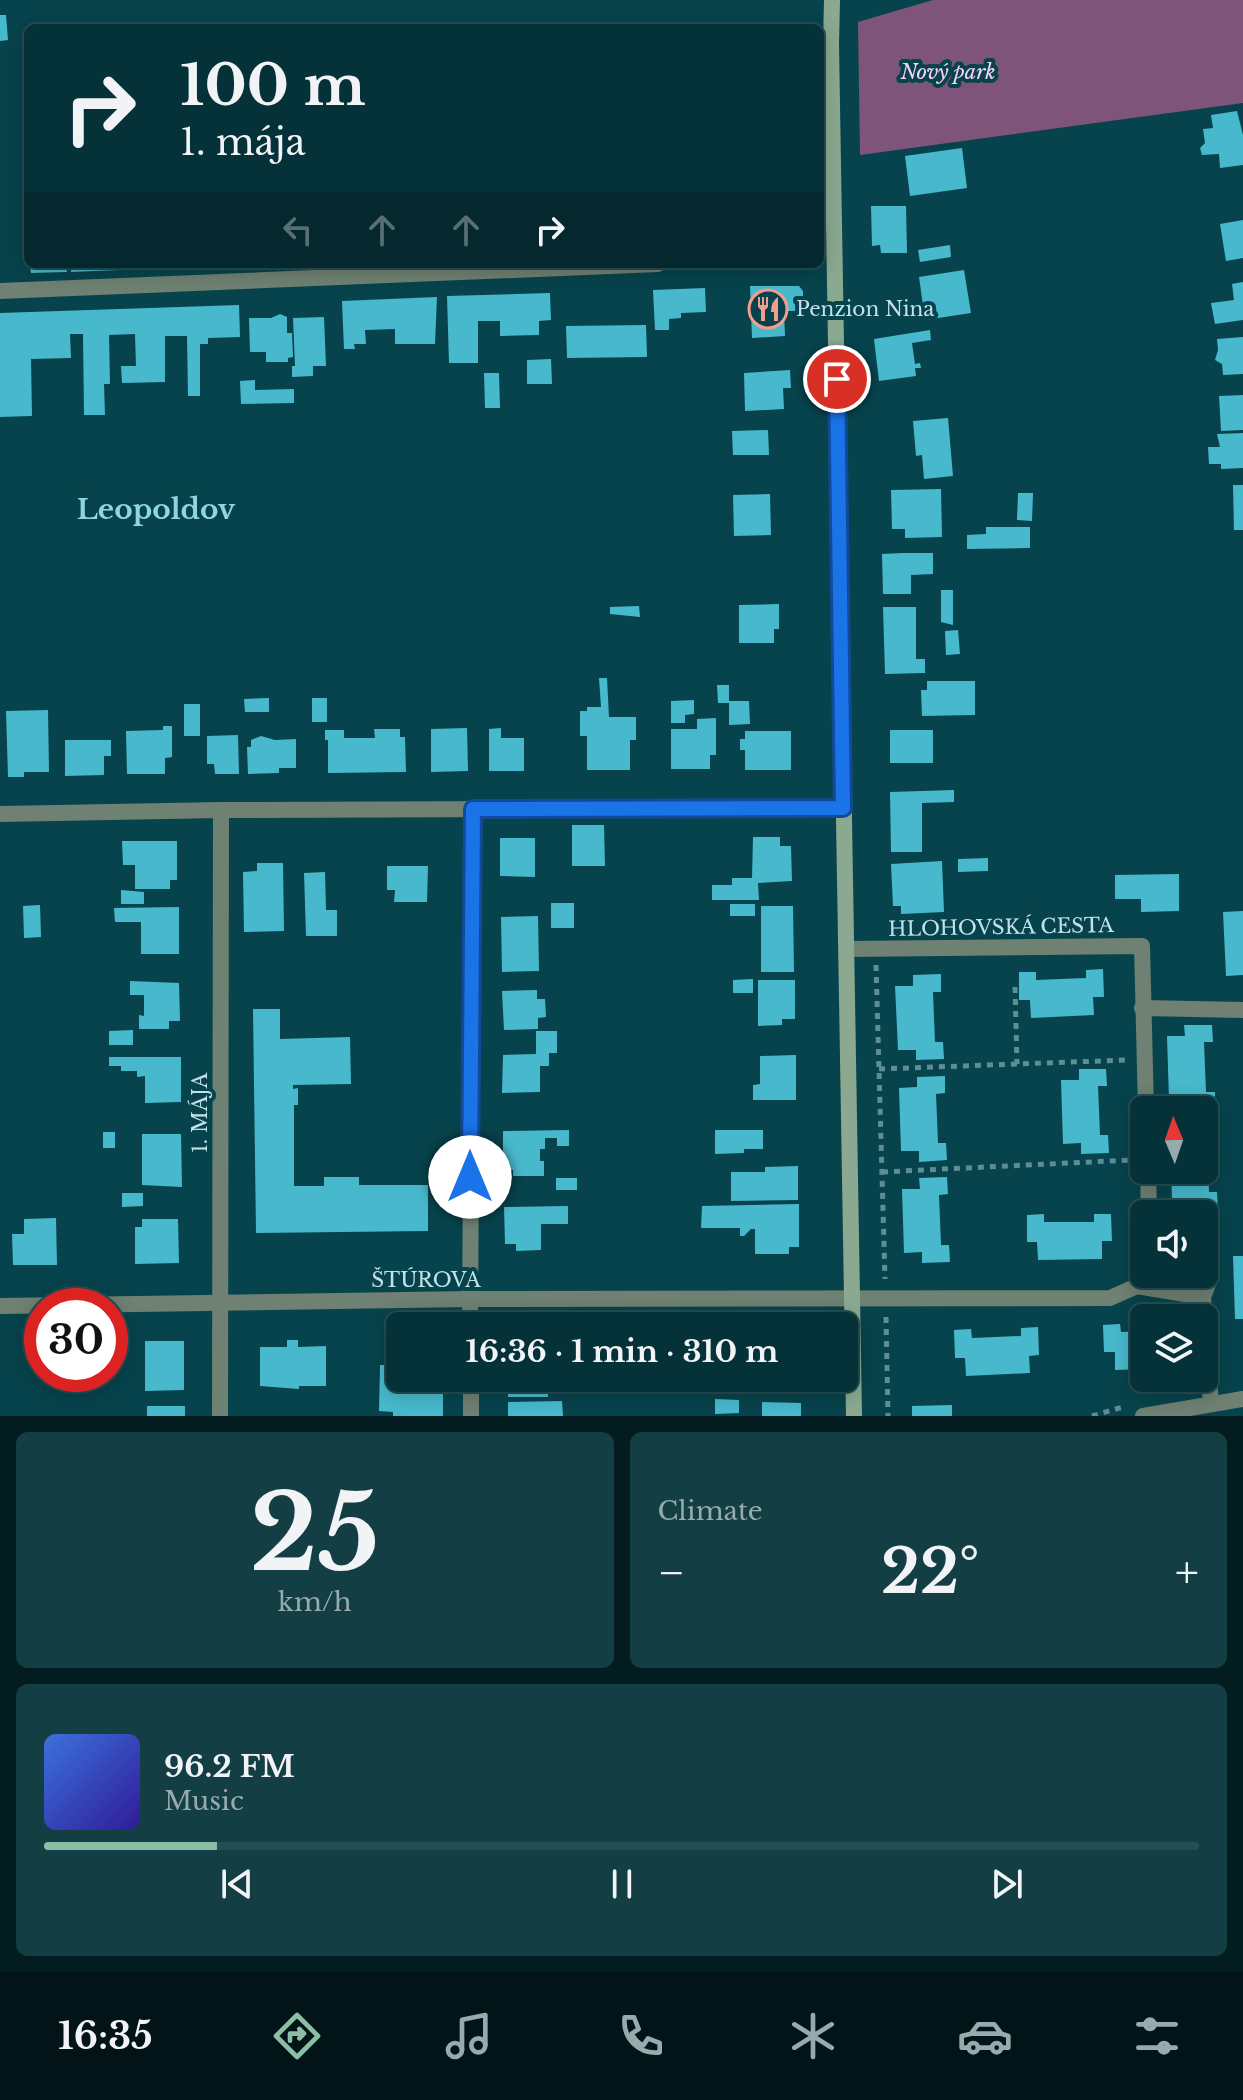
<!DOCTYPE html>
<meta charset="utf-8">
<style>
:root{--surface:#053239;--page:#133e44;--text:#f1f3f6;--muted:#97aaae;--line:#264d53;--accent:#8abfa5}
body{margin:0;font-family:"Libre Baskerville",serif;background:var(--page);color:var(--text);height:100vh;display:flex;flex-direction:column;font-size:30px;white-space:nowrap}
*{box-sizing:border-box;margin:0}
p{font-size:26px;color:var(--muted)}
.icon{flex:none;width:44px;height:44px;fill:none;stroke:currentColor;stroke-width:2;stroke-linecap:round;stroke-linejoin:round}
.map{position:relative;height:1416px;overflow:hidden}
.drawer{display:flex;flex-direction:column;gap:16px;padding:16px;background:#031c1f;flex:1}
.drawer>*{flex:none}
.hud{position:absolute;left:24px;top:24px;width:800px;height:244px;border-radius:12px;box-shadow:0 4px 20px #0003,0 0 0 2px var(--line);background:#053239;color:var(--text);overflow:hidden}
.needle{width:52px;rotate:358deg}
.tools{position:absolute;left:1130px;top:1096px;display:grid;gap:16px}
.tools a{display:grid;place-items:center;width:88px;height:88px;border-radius:12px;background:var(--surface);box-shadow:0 4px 20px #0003,0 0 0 2px var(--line);font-size:40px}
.speed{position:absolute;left:24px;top:1288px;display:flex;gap:16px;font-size:40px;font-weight:700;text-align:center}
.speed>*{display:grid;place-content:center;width:104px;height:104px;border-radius:50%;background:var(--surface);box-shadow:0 4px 20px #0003,0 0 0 2px var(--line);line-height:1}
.speed .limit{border:12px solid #d22;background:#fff;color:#111}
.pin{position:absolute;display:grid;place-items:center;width:68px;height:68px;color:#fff;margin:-34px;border:4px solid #fff;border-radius:50%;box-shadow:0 2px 8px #0007}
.me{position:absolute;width:88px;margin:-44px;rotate:0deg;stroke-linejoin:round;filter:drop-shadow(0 0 6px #0008)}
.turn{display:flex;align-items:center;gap:28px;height:168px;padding:0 24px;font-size:36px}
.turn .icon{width:104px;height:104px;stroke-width:2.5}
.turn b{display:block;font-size:56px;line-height:68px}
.lanes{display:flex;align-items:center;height:76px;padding:0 24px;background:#0003;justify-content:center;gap:40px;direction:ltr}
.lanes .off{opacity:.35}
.big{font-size:60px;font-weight:700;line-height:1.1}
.drawer .card{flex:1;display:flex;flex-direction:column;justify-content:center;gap:12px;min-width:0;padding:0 28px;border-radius:12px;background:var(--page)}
.drawer .dial{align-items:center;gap:0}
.dial b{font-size:104px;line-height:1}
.song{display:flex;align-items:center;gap:24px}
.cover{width:96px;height:96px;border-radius:12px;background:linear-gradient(135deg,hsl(220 70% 55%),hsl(250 70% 35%))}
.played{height:8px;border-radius:4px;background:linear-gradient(90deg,var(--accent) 15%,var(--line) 15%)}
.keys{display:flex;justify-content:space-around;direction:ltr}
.heat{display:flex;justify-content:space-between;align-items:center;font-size:44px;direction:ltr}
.drawer .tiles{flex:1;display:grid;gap:16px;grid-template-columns:1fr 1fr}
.card:last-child{grid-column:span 2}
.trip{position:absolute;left:386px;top:1312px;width:472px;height:80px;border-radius:12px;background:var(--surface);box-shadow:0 4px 20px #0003,0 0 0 2px var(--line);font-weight:700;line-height:80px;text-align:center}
.dock{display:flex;height:128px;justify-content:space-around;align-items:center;background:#021417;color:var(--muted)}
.dock .icon{width:56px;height:56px}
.dock .on{color:var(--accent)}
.dock b{font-size:36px;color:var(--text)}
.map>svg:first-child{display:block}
.green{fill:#7f547a}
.building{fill:#48b9cd}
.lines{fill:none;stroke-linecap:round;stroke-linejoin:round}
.path{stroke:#5d8d95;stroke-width:5;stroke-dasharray:6 6;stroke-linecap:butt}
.street{stroke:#6e8172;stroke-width:16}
.secondary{stroke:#8aa990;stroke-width:16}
.route-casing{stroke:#114b97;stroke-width:20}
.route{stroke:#1a73e8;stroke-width:14}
.labels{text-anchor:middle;stroke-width:8;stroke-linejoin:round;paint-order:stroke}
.park-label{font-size:20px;font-style:italic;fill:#fad1f4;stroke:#07434c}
.poi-label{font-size:20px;fill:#c0e2e8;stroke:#07434c;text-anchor:start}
.street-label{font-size:20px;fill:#c0e2e8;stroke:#07434c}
.district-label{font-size:28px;font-weight:bold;fill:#8fd5e2;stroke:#07434c}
</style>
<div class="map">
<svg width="1243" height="1416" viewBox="0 0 1243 1416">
<rect width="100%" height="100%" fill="#07434c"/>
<polygon class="green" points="933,0 1243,0 1243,103 860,155 858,22"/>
<g class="building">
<polygon points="0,15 6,15 8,40 0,41"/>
<polygon points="1237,111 1243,135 1243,165 1220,168 1219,154 1202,155 1200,148 1205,143 1203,129 1213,128 1211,115"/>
<polygon points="962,148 967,188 910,196 905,156"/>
<polygon points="871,206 906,206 907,253 881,253 880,245 872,246"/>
<polygon points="1243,220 1243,258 1226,261 1220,224"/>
<polygon points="950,245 951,257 920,262 918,250"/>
<polygon points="30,264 66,264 67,272 31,273"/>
<polygon points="71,264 195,264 195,267 71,272"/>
<polygon points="964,270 971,313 925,320 919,277"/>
<polygon points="1243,282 1243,320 1215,324 1211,303 1234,300 1232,284"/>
<polygon points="750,286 799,286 803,291 803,311 784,311 785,336 752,338"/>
<polygon points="705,288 706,312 681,313 681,318 669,319 669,330 655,330 653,290"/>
<polygon points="550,293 551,320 539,321 539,335 500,336 500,321 478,321 478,363 449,363 447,296"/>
<polygon points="437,297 435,344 395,344 395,329 365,330 366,344 354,344 355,349 344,349 342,301"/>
<polygon points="239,305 240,337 208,338 208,344 200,344 200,396 188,396 187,336 165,336 165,382 122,383 121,366 136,366 135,334 109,335 110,384 104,384 105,415 84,415 83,334 70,334 71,358 31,359 32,416 0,417 0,313"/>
<polygon points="280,314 287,317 287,333 292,333 293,357 288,358 288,362 266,362 266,352 250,352 249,318 271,318"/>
<polygon points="324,317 326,366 313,366 313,376 292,377 292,366 295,366 293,318"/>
<polygon points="646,325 647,357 567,358 566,326"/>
<polygon points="930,330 931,340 912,343 915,364 920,363 921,368 915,368 916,376 879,381 874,339"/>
<polygon points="1243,337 1243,374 1223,375 1222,364 1215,360 1218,350 1217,339"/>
<polygon points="551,359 552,384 527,384 527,360"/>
<polygon points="790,370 791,388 783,388 784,409 745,411 744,373"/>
<polygon points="484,373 499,373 500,408 485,408"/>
<polygon points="255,380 255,390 294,389 294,403 241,404 240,381"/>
<polygon points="1243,395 1243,430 1221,431 1219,396"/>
<polygon points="948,418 953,476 924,479 922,455 916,456 913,421"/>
<polygon points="768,430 769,455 733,455 732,431"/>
<polygon points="1243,433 1243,468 1221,469 1221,464 1209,464 1208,447 1220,447 1217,434"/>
<polygon points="1233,485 1243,485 1243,530 1234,530"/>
<polygon points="941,489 942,537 905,538 905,529 892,529 891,490"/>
<polygon points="1018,493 1033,493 1032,521 1017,520"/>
<polygon points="770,494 771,535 734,536 733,495"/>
<polygon points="986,527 1030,527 1030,548 967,549 967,535 986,534"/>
<polygon points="903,553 933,553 933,574 911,575 911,594 883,594 882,554"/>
<polygon points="941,590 953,590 953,625 941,622"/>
<polygon points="779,604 779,629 774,629 774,643 739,643 739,605"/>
<polygon points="639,606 640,617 610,614 610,607"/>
<polygon points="883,607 916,607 916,659 925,659 925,673 885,674"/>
<polygon points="958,630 960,654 946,655 945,631"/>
<polygon points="599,678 607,678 609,717 636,717 636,740 630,740 630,770 587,770 587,736 580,736 580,711 587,711 587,707 601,707"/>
<polygon points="927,681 975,681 975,715 922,716 921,690 927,690"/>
<polygon points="717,685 729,685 729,701 749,701 750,724 729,725 729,703 718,703"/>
<polygon points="269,698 269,712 245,712 244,699"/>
<rect x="312" y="698" width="15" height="24"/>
<polygon points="694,700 694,714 685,715 685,723 671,723 671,701"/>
<rect x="184" y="704" width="16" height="32"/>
<polygon points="48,710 49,772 24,772 24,777 8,777 6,711"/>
<polygon points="716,718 716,755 710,755 710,769 671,769 671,729 697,729 697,719"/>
<polygon points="163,726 172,726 172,757 165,758 165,774 127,774 126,731 163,730"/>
<polygon points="467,728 468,771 431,772 431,729"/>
<polygon points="501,728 501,738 524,738 524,771 489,771 489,729"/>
<polygon points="374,729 400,729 400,737 405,737 406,772 328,773 328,740 325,740 325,730 344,730 344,738 375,738"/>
<rect x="890" y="730" width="43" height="33"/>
<polygon points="745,731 791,731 791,770 745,770 745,750 740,750 740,739 745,739"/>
<polygon points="238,735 239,774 215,774 214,764 207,764 207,736"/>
<polygon points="261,736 275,740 296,739 296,768 279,768 279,773 248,774 247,747 251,747 251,740"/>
<polygon points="65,740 111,740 111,756 104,756 104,775 65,776"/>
<polygon points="954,790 954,802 922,803 922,852 891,852 890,792"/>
<polygon points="572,825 604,825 605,866 572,866"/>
<polygon points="753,837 780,837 780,846 791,846 792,881 758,883 759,900 712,900 712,885 732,885 732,878 752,878"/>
<polygon points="500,838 535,838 535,877 500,876"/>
<polygon points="122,841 177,841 177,880 170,880 170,889 135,889 135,865 123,865"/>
<polygon points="988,858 988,871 958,872 958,859"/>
<polygon points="942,861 944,912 901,914 901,906 893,906 891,864"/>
<polygon points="257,863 283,863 284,931 244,932 243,872 257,871"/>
<polygon points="387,866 428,866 427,902 394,902 395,890 387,890"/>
<polygon points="325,872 326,910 337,910 337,936 306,936 304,873"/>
<polygon points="1179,874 1179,911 1141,912 1141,899 1115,899 1115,875"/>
<polygon points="121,890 144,892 144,904 121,904"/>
<rect x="551" y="903" width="23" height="25"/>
<rect x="730" y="904" width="25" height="12"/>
<polygon points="40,905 41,937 24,938 23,906"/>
<polygon points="761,906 793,906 794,972 761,972"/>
<polygon points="179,907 179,954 141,954 141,922 115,922 114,908"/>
<polygon points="1243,911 1243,975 1226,976 1223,912"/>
<polygon points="538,916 539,971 502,972 501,917"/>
<polygon points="1103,969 1104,997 1093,997 1094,1015 1031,1018 1030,1000 1019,1000 1019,972 1036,972 1036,980 1086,978 1086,970"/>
<polygon points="941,974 941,992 933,992 935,1042 943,1042 944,1059 916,1060 916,1050 898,1050 895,986 913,986 913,975"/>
<polygon points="753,979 753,993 733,993 733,980"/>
<polygon points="758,980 795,980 795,1019 782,1019 782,1025 758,1026"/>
<polygon points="130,981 179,983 180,1021 169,1021 169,1029 139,1029 139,1015 144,1016 144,995 130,995"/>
<polygon points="537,990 537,999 545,999 546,1017 538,1018 538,1029 504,1030 502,991"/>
<polygon points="253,1009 280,1009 280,1039 350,1037 351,1084 293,1085 293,1089 298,1088 298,1105 294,1105 294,1186 324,1186 324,1177 359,1177 359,1185 428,1185 428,1231 256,1233"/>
<polygon points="1184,1025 1212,1025 1213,1042 1204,1042 1206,1092 1215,1092 1215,1109 1187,1110 1187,1100 1169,1100 1167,1036 1185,1036"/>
<polygon points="133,1030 133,1045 109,1045 109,1031"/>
<polygon points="536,1031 557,1031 557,1053 549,1053 549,1066 540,1066 540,1092 502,1093 503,1055 536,1054"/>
<polygon points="796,1055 796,1100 753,1100 753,1085 760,1084 760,1056"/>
<polygon points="109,1057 181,1057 181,1102 145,1103 145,1076 137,1077 137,1071 121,1071 121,1066 109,1066"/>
<polygon points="1079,1069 1106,1069 1107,1086 1098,1086 1100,1135 1108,1135 1109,1153 1081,1154 1081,1143 1063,1144 1061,1080 1079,1080"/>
<polygon points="945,1076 945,1093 936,1094 938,1143 946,1143 947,1160 919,1162 919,1151 901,1151 899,1088 917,1087 917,1077"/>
<polygon points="1215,1124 1216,1142 1207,1143 1209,1192 1217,1192 1218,1210 1190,1210 1190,1200 1172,1200 1171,1170 1204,1170 1204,1125"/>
<polygon points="569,1130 569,1146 557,1146 557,1138 545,1138 545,1149 540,1149 540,1161 544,1161 544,1176 513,1176 513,1170 503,1170 503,1131"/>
<polygon points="715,1130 763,1130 763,1149 744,1149 744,1153 715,1154"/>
<rect x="103" y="1132" width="12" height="16"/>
<polygon points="142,1134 181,1134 182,1187 142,1185"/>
<polygon points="798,1166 798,1200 731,1201 731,1172 765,1172 765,1167"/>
<polygon points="947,1177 948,1194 939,1195 941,1245 949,1245 950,1262 922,1263 922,1252 904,1253 902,1189 920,1189 919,1178"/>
<rect x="556" y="1178" width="21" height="12"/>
<polygon points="122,1193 143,1193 143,1206 122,1207"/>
<polygon points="799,1204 799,1247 789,1247 789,1254 755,1254 755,1229 751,1229 744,1236 740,1236 740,1228 701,1228 702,1206"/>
<polygon points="568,1206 568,1224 541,1224 541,1250 516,1251 516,1244 505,1244 504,1207"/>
<polygon points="1044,1214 1044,1222 1094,1222 1094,1214 1111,1214 1112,1241 1102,1241 1102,1259 1038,1260 1037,1242 1027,1242 1027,1215"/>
<polygon points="56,1218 57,1265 13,1265 12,1234 24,1234 24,1219"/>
<polygon points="142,1219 178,1219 179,1263 135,1264 135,1227 142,1227"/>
<polygon points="1233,1256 1243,1256 1243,1319 1235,1319"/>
<polygon points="1120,1324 1121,1332 1144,1331 1144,1369 1115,1370 1115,1352 1104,1352 1103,1325"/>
<polygon points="1038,1327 1039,1355 1029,1356 1030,1373 966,1376 965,1358 955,1358 954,1330 971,1329 972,1338 1021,1336 1021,1328"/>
<polygon points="287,1340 298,1340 298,1347 326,1346 326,1386 299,1386 299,1389 260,1386 260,1347 287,1347"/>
<polygon points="145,1341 184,1341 184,1390 145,1391"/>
<polygon points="380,1365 400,1365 400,1378 443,1378 443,1416 393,1416 393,1412 379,1411"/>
<polygon points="507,1378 558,1378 558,1387 548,1387 548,1397 508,1397"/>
<polygon points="761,1378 792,1378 792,1392 761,1391"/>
<polygon points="715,1399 739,1400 739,1413 715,1414"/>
<polygon points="562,1401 563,1416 508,1416 508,1402"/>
<polygon points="762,1402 801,1403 801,1416 762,1416"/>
<polygon points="952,1405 952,1416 912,1416 912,1406"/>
<rect x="147" y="1406" width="38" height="10"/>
</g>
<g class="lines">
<g class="path">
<polyline points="876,965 885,1279"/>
<polyline points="1015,987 1017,1064"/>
<polyline points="879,1069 1127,1060"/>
<polyline points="882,1172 1131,1160"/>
<polyline points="886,1317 888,1416"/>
<polyline points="1092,1416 1126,1406"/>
</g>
<g class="street">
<polyline points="0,291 658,264"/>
<polyline points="0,814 221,810 843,808"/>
<polyline points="847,949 1142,946 1146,1110"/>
<polyline points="1142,1008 1243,1010"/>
<polyline points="1148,1170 1149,1214"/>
<polyline points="1137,1286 1203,1297 1211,1404"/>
<path d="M1203,1297C1211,1278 1216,1262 1204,1243"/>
<polyline points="0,1306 470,1299 1110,1298 1137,1286 1145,1274"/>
<polyline points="470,1326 473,809"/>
<polyline points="471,1378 471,1416"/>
<polyline points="220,1416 221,810"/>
<polyline points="1143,1416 1243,1399"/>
</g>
<polyline class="secondary" points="832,0 831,45 854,1416"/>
</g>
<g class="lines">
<g class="route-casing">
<polyline id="route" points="470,1177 473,809 843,808 837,379"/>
</g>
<use href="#route" class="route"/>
</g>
<defs>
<g id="restaurant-ring" transform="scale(2)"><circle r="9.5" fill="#07434c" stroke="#f49d8d" stroke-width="1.5"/><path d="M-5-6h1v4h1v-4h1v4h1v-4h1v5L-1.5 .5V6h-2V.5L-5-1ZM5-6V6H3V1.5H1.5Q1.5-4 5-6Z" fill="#f49d8d"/></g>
</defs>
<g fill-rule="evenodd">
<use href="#restaurant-ring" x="768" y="309"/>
</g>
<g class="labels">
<g class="park-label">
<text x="948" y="79">Nový park</text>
</g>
<g class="poi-label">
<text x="796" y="316">Penzion Nina</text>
</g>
<g class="street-label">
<text transform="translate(1001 927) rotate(-1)" y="7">HLOHOVSKÁ CESTA</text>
<text transform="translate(200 1113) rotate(-90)" y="7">1. MÁJA</text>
<text x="426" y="1287">ŠTÚROVA</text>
</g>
<g class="district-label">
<text x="156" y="519">Leopoldov</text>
</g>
</g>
</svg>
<div class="tools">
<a><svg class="needle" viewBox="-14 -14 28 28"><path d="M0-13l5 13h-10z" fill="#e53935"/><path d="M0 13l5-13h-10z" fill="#97aaae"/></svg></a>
<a><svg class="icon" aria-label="sound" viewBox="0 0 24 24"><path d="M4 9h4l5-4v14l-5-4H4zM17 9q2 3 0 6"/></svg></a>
<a><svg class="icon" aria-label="layers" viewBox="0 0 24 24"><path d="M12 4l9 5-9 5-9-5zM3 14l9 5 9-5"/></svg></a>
</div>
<div class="speed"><div class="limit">30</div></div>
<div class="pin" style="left:837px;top:379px;background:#d93025"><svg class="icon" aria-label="arrive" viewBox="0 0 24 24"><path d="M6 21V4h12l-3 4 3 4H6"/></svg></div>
<svg class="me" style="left:470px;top:1177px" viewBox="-20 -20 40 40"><circle r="19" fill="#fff"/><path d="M0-13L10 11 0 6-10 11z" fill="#1a73e8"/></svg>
<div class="trip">16:36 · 1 min · 310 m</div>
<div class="hud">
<div class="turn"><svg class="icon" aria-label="right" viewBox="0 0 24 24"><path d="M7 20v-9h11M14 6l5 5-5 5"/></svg><div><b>100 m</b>1. mája</div></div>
<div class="lanes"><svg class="icon off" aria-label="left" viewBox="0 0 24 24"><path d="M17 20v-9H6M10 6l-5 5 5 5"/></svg><svg class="icon off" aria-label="ahead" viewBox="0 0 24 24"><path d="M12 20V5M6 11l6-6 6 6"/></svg><svg class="icon off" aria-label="ahead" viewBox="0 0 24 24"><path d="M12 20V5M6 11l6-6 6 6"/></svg><svg class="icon" aria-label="right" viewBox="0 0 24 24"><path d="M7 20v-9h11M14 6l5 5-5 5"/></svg></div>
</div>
</div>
<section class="drawer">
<div class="tiles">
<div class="card dial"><b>25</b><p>km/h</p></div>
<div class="card"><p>Climate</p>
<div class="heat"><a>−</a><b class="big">22°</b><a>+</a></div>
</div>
<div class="card">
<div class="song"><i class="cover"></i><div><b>96.2 FM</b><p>Music</p></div></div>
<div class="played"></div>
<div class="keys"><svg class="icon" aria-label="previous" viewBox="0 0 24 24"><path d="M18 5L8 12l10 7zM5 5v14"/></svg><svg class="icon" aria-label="pause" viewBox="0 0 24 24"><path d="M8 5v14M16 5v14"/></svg><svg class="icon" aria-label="next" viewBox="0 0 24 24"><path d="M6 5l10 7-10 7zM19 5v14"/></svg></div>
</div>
</div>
</section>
<nav class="dock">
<b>16:35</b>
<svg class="icon on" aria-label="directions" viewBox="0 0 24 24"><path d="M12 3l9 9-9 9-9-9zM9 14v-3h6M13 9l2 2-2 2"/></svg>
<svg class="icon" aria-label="music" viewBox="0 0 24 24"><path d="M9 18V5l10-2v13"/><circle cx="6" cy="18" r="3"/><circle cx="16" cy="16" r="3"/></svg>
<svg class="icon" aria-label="phone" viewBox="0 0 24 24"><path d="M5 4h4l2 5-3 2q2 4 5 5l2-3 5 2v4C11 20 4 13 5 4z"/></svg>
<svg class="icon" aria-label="climate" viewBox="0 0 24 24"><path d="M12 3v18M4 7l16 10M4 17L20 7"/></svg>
<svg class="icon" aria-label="car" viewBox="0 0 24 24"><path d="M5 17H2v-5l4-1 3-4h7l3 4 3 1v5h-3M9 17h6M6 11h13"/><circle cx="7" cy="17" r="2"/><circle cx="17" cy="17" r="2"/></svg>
<svg class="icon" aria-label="filters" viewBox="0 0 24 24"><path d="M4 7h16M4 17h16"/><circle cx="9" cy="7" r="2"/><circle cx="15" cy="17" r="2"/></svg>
</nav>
